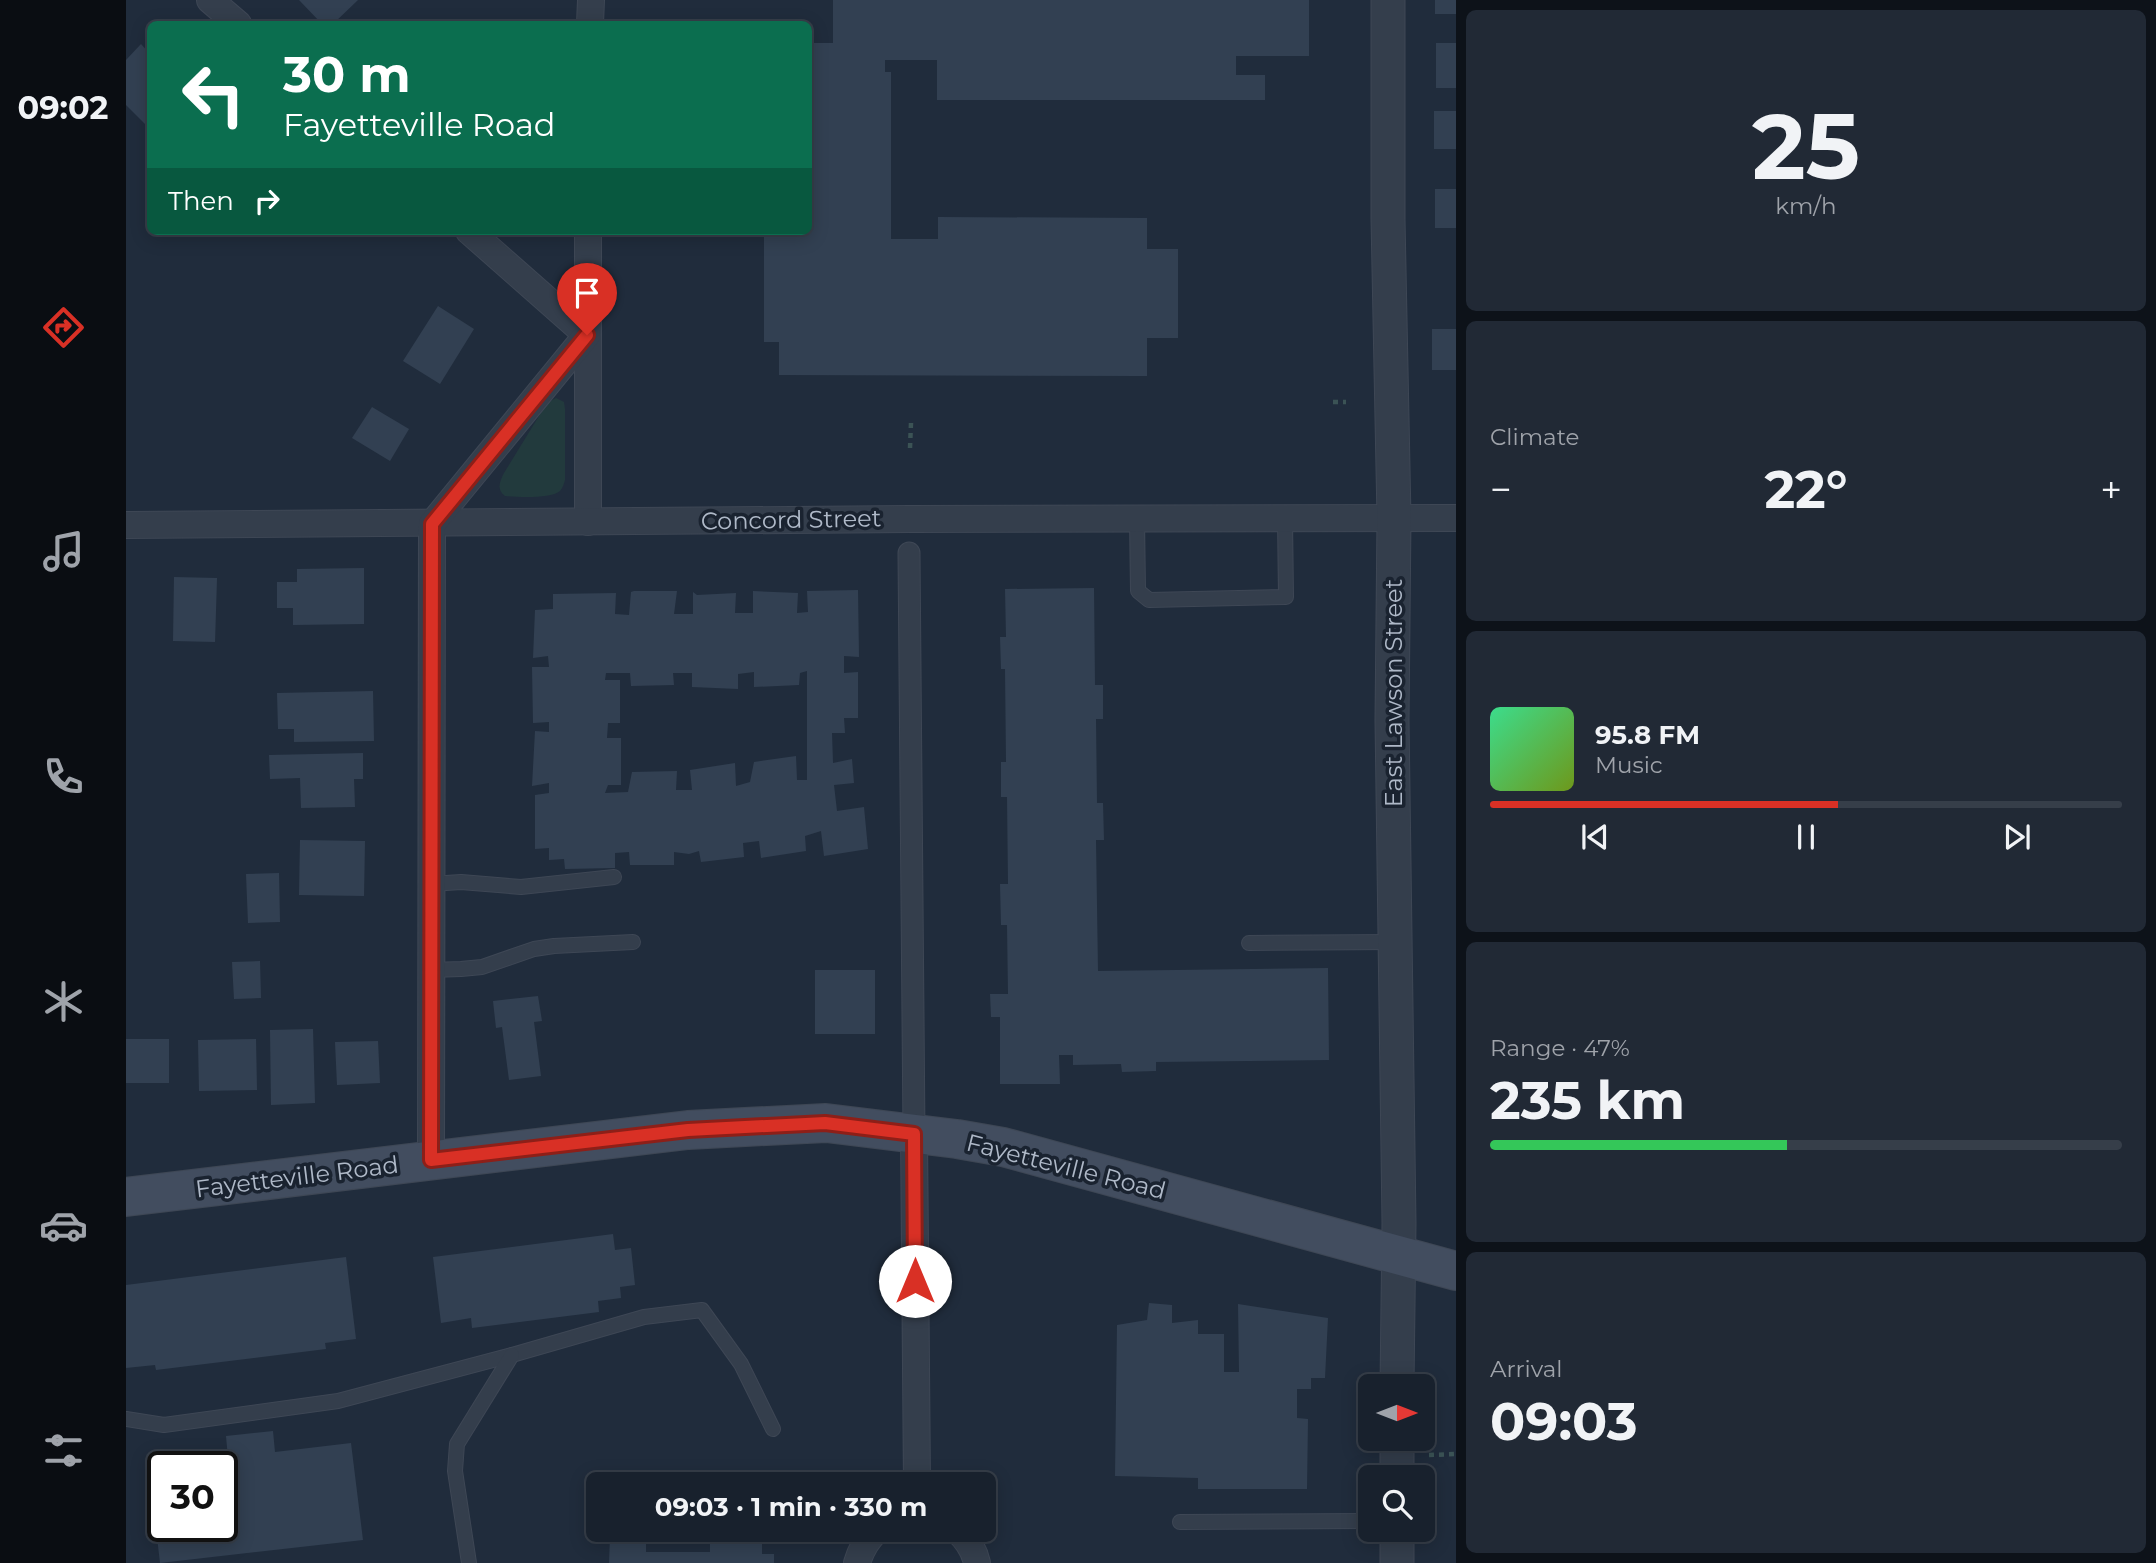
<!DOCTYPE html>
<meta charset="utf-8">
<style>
:root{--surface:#18212d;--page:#212935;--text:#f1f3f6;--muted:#9fa3aa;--line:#363e49;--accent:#d93025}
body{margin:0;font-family:Montserrat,sans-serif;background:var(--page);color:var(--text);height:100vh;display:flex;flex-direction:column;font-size:26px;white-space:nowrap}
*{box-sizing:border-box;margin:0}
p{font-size:23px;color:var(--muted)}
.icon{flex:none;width:38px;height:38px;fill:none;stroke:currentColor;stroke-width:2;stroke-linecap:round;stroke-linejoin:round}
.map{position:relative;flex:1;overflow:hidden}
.drawer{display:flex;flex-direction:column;gap:10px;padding:10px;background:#0d1219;width:700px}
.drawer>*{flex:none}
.hud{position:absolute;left:21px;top:21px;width:665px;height:214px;border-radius:10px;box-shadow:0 4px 18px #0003,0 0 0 2px var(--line);background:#0b6e4f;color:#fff;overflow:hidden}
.needle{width:46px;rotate:90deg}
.tools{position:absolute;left:1232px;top:1374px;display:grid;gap:14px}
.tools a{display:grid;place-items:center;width:77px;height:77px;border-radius:10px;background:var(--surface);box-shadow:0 4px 18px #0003,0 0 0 2px var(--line);font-size:35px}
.speed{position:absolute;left:21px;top:1451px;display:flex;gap:14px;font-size:35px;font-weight:700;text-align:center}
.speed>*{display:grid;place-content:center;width:91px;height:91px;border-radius:50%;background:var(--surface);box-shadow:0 4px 18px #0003,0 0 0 2px var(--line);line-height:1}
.speed .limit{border:4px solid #111;border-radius:10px;background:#fff;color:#111}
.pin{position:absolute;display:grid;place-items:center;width:60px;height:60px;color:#fff;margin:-72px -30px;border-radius:50% 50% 50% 0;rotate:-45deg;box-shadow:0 0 7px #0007}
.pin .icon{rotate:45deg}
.me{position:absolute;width:77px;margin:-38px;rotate:0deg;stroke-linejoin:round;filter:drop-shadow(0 0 5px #0008)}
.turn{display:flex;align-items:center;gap:24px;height:147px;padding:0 21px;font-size:32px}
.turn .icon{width:91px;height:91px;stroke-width:2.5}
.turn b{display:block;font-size:49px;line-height:60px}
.then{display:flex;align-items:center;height:66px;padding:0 21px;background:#0003;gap:14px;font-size:26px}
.big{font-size:52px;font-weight:700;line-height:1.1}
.drawer .widget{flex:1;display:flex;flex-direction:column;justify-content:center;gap:10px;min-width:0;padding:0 24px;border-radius:10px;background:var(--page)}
.drawer .dial{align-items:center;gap:0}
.dial b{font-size:91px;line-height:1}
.song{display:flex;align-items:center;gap:21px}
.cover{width:84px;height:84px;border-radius:10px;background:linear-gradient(135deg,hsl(150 70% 55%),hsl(80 70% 35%))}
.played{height:7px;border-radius:4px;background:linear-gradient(90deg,var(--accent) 55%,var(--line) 55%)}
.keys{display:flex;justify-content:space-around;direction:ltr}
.heat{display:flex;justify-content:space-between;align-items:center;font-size:38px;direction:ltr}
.charge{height:10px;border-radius:5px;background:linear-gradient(90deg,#34c759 47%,var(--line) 0)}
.trip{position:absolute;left:460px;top:1472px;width:410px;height:70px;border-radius:10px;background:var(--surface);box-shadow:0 4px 18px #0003,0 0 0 2px var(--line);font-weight:700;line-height:70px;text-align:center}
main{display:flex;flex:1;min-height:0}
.tabs{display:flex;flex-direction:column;width:126px;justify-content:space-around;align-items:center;background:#0a0d12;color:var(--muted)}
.tabs .icon{width:49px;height:49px}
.tabs .selected{color:var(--accent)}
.tabs b{font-size:32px;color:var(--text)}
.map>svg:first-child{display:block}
.green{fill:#223a3d}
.building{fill:#324052;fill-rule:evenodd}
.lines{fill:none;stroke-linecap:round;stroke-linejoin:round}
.service-casing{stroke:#3e4755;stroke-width:16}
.pedestrian-casing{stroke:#3e4755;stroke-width:23}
.minor-casing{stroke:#3e4755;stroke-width:28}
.tertiary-casing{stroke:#3e4755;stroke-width:35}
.secondary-casing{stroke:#3e4755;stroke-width:40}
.path{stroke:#3b5355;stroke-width:4.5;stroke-dasharray:5 5;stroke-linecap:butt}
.service{stroke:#343e4c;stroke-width:14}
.pedestrian{stroke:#343e4c;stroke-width:21}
.minor{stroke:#343e4c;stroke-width:26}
.tertiary{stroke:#343e4c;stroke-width:33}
.secondary{stroke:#424d5f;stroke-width:38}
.route-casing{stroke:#8d1f18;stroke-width:18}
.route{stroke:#d93025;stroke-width:12}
.labels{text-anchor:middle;stroke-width:7;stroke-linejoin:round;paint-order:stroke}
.street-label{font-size:24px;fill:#afb9c8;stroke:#1a2330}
</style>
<main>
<nav class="tabs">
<b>09:02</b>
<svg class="icon selected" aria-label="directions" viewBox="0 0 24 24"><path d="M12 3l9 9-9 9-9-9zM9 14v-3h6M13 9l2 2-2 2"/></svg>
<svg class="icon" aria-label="music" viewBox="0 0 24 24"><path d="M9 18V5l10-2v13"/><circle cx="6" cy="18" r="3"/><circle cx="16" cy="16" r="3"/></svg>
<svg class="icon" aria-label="phone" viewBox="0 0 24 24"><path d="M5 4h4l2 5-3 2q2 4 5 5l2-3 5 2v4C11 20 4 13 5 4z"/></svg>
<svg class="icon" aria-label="climate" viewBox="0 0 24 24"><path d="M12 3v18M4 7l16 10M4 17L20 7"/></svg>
<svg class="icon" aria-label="car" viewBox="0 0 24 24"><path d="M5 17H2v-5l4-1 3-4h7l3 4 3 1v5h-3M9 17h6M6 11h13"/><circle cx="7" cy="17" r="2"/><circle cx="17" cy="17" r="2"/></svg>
<svg class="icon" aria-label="filters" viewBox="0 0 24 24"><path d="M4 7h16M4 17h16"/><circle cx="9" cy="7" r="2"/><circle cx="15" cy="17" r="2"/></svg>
</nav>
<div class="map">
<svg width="1330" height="1563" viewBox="0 0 1330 1563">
<rect width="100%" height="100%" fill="#202c3c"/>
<path class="green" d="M430,398L438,402L439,409V480C438,484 437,487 434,491C425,499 391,497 379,496C370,489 374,481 378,473L421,403Z"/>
<g class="building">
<polygon points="173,0 232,0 207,24 196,24"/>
<polygon points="707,0 1183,0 1183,56 1110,56 1110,75 1139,75 1139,100 811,100 811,60 759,60 759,72 765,72 765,239 812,239 812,217 1021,218 1021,249 1052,249 1052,338 1021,338 1021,376 653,375 653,342 638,342 638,231 682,231 682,43 707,43"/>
<rect x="1309" y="0" width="21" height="14"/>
<rect x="1310" y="43" width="20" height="45"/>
<polygon points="15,44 24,54 24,129 0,105 0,60"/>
<rect x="1308" y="111" width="22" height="38"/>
<rect x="1309" y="189" width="21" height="39"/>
<polygon points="312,306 348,329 314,384 277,361"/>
<rect x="1306" y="329" width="24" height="41"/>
<polygon points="246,407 283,429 264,461 226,438"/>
<polygon points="238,568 238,624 167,625 167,608 151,608 151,582 171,582 171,569"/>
<polygon points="48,577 91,578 89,642 47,641"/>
<polygon points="968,588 969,685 977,685 977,719 970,719 971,803 977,803 978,840 970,840 972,971 1202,968 1203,1060 1030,1062 1030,1071 996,1072 995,1064 947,1065 947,1055 933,1055 934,1084 874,1084 874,1017 865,1017 864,994 882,994 881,925 875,925 874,884 882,884 881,797 875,797 875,762 880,762 879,669 875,669 874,637 880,637 879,589"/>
<path d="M732,590L733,657L718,656V673L732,672V718H718L719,733H706L707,763L726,759L728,783L708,785L711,811L738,807L742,849L698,856L695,831L679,836L680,851L635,858L633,841L617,843L618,857L575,862L573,851L563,854L548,852V865H504L503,852L489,853V868L439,869L438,859L423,860V848L409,849V795L423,793V783L406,786L409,731L423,732V722L407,723L406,667H423L422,656L407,658L409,610L427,609V594L490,593L489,614L503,615L505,592L508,591H551L548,614H567V592L571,595L610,593L609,613H627V591L672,593L671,613L682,612L681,591ZM681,671V780H671L670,756L628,762L624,782L610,786L609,763L564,770L566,790H550L551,771L506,772L502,792L479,793L482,785H495V738H481L482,723H494V680H479L480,673H504L505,686L548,685L547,673H566V687L612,689V674L628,672V687L673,685L674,673Z"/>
<polygon points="247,691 248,741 168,742 168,729 152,729 151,693"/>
<polygon points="237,753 237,779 228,779 229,807 175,808 174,778 144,779 143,755"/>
<polygon points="174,840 239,841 238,896 173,895"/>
<polygon points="153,873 154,922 122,923 120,874"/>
<polygon points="134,961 135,998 108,999 106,962"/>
<rect x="689" y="970" width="60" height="64"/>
<polygon points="412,996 416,1021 408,1022 415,1076 383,1080 376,1027 370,1028 367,1001"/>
<polygon points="187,1029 189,1103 145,1105 144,1030"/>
<rect x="0" y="1039" width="43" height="44"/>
<polygon points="130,1039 131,1090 73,1091 72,1040"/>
<polygon points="252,1041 254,1083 211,1085 209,1042"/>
<polygon points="487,1234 489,1250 505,1248 509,1285 494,1287 495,1298 472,1301 473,1312 346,1328 345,1318 315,1323 307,1257"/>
<polygon points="220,1257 230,1339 199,1343 200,1349 30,1370 29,1365 0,1368 0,1285"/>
<polygon points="1023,1303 1046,1305 1046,1323 1072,1320 1072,1334 1098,1334 1098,1372 1113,1372 1112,1304 1202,1318 1199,1378 1185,1378 1185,1389 1171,1389 1171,1418 1182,1419 1181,1489 1072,1489 1072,1478 989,1476 991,1325 1021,1320"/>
<polygon points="147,1431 149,1452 225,1443 237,1540 34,1563 23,1468 37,1466 37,1526 96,1526 96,1466 48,1466 48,1465 102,1458 100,1436"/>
<polygon points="584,1530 636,1530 636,1554 648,1554 648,1563 483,1563 484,1536 520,1536 520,1552 584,1552"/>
</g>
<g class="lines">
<g class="service-casing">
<g id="service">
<polyline points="1011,519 1012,591 1023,600 1160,597 1159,519"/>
<polyline points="305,884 335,882 395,887 488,877"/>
<polyline points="1123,943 1269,942"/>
<polyline points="305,970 335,969 356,967 408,949 428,946 507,942"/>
<polyline points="0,1419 38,1425 212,1401 386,1355 518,1317 576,1310 615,1364 647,1429"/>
<polyline points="1054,1522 1244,1521"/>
<polyline points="343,1563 329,1471 331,1444 386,1355"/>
</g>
</g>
<g class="pedestrian-casing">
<polyline id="pedestrian" points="783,553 788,1134"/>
</g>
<g class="minor-casing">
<g id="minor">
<polyline points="84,0 112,24"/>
<polyline points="464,24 465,0"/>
<polyline points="343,231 461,335"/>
<polyline points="462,522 462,231"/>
<polyline points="0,525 783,519 1330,518"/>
<polyline points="788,1134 791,1484"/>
<polyline points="305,1160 306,524 461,335"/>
<path d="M831,1530C841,1539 848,1549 851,1563"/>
<path d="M731,1563C735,1549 741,1539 751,1530"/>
</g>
</g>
<g class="tertiary-casing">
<g id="tertiary">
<polyline points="1262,0 1262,219 1268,518 1266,720 1273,1223 1271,1386"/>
<polyline points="1271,1477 1271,1438"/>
<polyline points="1271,1530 1271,1563"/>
</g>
</g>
<g class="secondary-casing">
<polyline id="secondary" points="0,1197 562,1130 619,1127 700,1123 831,1139 877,1147 1330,1271"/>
</g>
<g class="path">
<polyline points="1207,402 1220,402"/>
<polyline points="784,448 785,423"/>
<polyline points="1303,1455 1330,1454"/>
</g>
<use href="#service" class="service"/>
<use href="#pedestrian" class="pedestrian"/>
<use href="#minor" class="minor"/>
<use href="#tertiary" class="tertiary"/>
<use href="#secondary" class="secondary"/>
</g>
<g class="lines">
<g class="route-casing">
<polyline id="route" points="461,335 306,524 305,1160 562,1130 619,1127 699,1123 788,1134 789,1281"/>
</g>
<use href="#route" class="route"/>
</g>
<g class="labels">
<g class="street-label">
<text transform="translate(665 520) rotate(-1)" y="8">Concord Street</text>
<text transform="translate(1268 693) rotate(-90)" y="8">East Lawson Street</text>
<text transform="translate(940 1167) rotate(14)" y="8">Fayetteville Road</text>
<text transform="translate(171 1177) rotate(-7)" y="8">Fayetteville Road</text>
</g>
</g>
</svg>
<div class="tools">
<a><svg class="needle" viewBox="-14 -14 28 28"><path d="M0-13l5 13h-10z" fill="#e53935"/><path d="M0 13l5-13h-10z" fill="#9fa3aa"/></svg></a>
<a><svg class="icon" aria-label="search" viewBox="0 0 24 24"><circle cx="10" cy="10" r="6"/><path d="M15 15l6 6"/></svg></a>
</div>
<div class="speed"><div class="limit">30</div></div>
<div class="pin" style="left:461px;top:335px;background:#d93025"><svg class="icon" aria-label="arrive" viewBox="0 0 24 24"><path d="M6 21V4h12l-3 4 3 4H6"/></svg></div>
<svg class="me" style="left:789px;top:1281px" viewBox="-20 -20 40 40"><circle r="19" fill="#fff"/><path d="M0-13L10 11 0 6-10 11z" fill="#d93025"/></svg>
<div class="trip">09:03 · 1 min · 330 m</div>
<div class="hud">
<div class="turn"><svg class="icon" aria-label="left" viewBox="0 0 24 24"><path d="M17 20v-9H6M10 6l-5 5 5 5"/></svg><div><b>30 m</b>Fayetteville Road</div></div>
<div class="then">Then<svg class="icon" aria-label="right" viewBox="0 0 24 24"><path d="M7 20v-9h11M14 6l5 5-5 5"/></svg></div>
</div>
</div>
<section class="drawer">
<div class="widget dial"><b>25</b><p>km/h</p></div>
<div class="widget"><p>Climate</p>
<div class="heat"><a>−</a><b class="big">22°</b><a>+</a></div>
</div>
<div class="widget">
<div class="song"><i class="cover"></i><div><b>95.8 FM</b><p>Music</p></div></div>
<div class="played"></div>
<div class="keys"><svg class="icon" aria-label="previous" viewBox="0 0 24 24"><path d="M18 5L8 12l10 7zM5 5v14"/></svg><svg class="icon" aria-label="pause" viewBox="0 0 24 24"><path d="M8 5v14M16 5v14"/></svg><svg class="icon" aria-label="next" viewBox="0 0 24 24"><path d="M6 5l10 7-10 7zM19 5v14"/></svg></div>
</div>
<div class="widget"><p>Range · 47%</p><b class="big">235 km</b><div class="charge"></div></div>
<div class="widget"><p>Arrival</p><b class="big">09:03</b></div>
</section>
</main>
